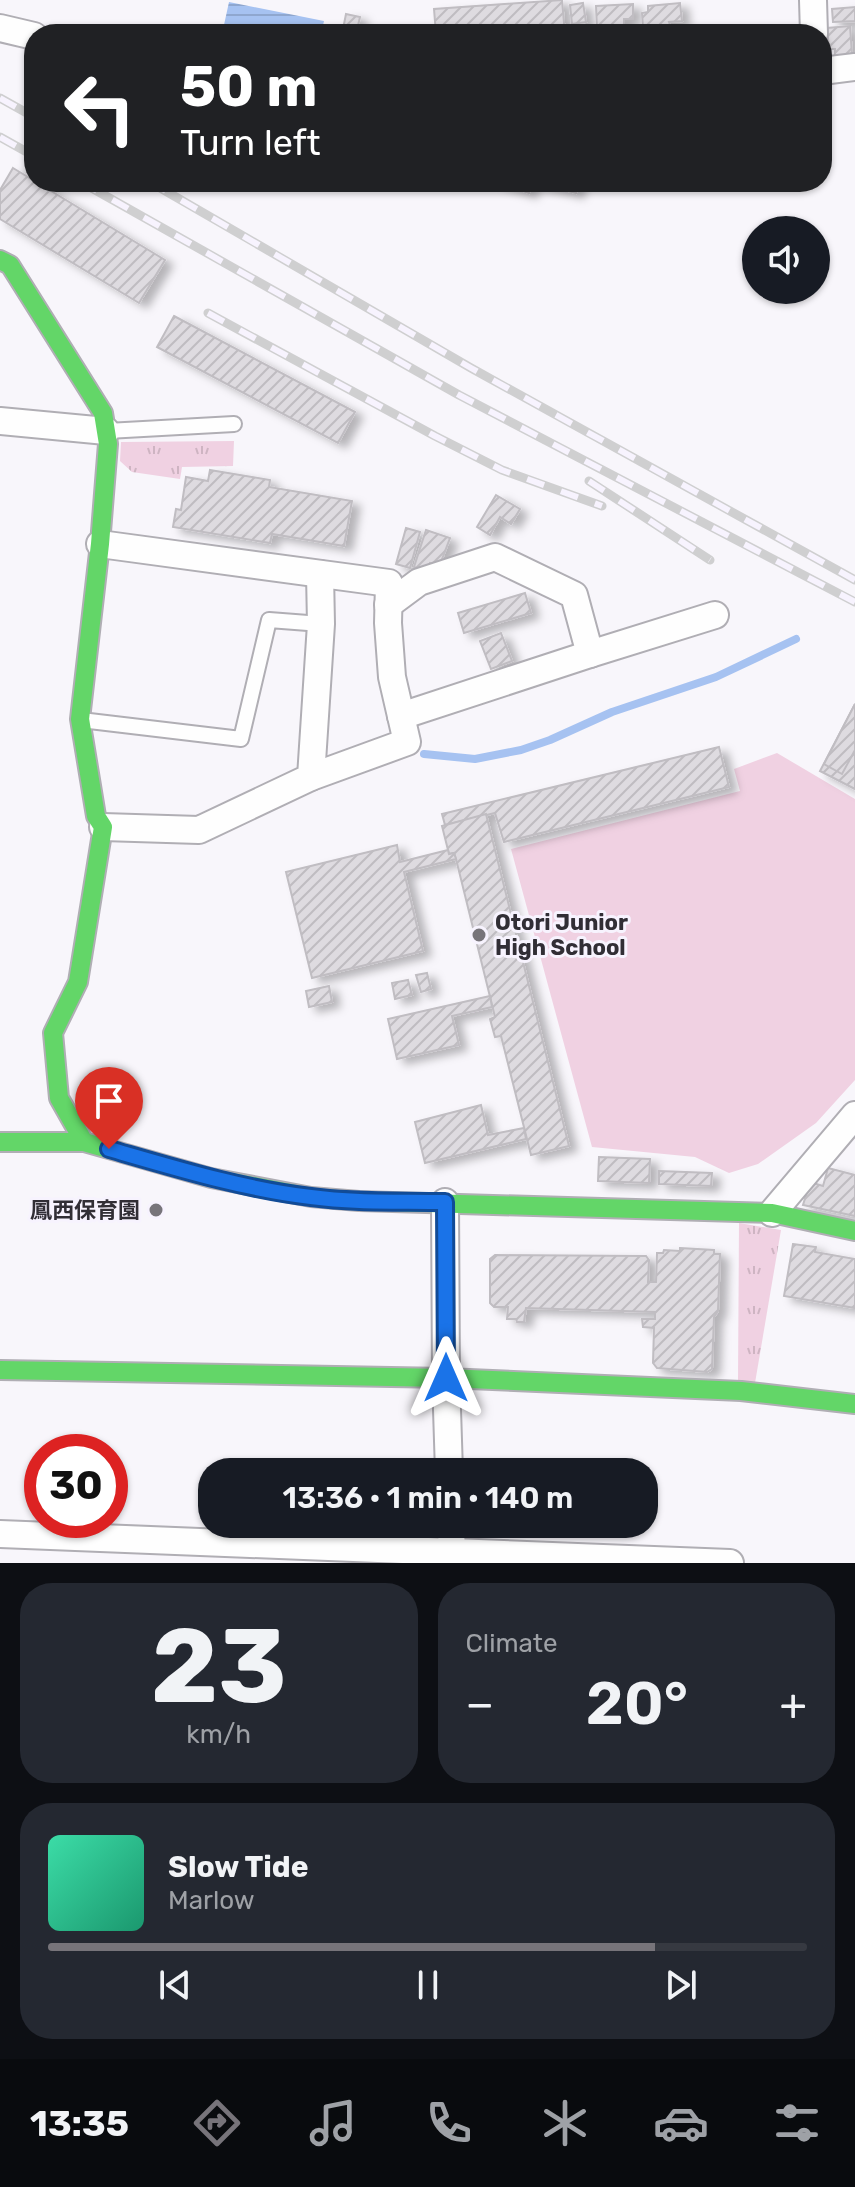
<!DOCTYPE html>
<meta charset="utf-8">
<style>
:root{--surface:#171b24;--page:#242831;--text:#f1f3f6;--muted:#9ea1a6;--line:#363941;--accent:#77747a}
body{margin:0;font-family:Rubik,"Noto Sans JP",sans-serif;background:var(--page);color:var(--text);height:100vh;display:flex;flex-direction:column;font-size:30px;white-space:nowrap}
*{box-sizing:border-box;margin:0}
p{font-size:26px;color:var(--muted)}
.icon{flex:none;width:44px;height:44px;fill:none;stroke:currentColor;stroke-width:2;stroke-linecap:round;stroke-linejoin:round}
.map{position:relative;height:1563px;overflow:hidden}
.drawer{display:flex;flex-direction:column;gap:20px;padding:20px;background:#0d0f14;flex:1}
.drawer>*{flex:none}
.hud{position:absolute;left:24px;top:24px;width:808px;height:168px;border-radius:32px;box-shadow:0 2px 6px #0004;background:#202124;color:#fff;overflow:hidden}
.controls{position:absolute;left:742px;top:216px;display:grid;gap:16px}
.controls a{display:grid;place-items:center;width:88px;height:88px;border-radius:50%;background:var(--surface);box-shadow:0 2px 6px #0004;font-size:40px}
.speed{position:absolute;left:24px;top:1434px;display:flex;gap:16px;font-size:40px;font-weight:700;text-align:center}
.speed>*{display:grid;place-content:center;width:104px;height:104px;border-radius:50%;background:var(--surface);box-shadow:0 2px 6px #0004;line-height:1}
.speed .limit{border:12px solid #d22;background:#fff;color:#111}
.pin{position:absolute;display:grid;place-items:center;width:68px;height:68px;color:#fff;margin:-82px -34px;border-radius:50% 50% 50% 0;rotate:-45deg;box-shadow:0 0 8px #0007}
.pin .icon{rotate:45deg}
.me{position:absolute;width:88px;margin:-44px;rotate:0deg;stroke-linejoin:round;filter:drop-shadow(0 0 6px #0008)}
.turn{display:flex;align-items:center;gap:28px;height:168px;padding:0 24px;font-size:36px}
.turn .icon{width:104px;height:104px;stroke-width:2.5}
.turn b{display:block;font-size:56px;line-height:68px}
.big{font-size:60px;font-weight:600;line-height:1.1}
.drawer .card{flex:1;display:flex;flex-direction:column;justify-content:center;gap:12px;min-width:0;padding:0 28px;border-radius:32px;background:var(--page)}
.drawer .dial{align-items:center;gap:0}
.dial b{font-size:104px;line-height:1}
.song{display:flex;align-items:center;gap:24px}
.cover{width:96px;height:96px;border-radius:12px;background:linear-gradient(135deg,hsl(160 70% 55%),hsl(160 70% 35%))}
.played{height:8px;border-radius:4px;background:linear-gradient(90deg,var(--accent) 80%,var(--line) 80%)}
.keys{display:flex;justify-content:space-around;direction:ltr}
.heat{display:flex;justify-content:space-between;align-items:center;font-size:44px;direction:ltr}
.drawer .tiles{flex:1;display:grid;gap:20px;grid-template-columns:1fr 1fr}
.card:last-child{grid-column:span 2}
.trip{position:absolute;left:198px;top:1458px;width:460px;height:80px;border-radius:32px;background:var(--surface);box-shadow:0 2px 6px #0004;font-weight:600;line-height:80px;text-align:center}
.dock{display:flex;height:128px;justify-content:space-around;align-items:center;background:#090b0e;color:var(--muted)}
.dock .icon{width:56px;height:56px}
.dock .on{color:var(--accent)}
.dock b{font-size:36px;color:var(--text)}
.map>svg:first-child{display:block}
.green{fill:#f0d1e2}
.park{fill:url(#park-tufts)}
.water{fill:url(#water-rules)}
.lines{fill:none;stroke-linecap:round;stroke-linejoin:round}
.stream{stroke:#a6c2f1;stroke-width:8}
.building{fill:url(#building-hatch);stroke:#c0bdc2;stroke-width:2;filter:url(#shadow)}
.lane-casing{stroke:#b0aeb4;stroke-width:18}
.street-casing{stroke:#b0aeb4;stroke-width:30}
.fast-casing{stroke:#b0aeb4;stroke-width:22}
.lane{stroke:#fefefe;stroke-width:14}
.street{stroke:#fefefe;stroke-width:26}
.fast{stroke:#63d668;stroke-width:18}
.rail-casing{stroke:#cfcfd0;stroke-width:9}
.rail{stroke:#f7f3fe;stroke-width:6;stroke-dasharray:18;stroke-linecap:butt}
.route-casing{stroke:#114b97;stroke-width:20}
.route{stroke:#1a73e8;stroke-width:14}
.poi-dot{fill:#77747a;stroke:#f7f3fe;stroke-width:3}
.labels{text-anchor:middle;stroke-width:6;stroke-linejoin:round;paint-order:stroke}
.poi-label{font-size:22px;font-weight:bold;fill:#312e35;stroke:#f7f3fe;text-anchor:start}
</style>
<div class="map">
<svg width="855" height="1563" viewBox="0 0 855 1563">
<defs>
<pattern id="park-tufts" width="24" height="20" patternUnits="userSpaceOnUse" patternTransform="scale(2)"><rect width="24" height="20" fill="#f0d1e2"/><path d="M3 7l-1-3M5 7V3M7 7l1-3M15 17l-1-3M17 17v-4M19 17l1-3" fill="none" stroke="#ceb4c2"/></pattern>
<pattern id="water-rules" width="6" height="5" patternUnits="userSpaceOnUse" patternTransform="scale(2)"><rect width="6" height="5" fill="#a6c2f1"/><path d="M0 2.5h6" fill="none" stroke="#8fa7cf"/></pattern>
<pattern id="building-hatch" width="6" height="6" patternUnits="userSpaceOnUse" patternTransform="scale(2)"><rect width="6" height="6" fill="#dedbe0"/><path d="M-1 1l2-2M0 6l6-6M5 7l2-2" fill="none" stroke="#bfbcc1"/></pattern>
<filter id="shadow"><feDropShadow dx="8" dy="5" stdDeviation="4" flood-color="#0004"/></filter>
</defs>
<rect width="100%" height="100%" fill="#f8f6fb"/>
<polygon class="green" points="777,753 855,799 855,1080 816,1123 758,1164 729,1173 695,1157 592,1147 511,849 740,791 734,769"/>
<g class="park">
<polygon points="234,441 233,466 182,467 180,479 132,472 120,461 121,442"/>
<polygon points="739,1223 781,1230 755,1383 738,1381"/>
</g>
<polygon class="water" points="229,2 324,21 321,34 222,34"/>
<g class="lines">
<polyline class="stream" points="424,754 475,759 521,750 550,740 612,712 716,677 796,639"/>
</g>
<g class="building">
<polygon points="562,0 565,34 436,34 434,9"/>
<polygon points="583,3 586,22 572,24 570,5"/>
<polygon points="680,3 682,21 669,22 670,25 643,28 642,13 648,12 648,6"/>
<polygon points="633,4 633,19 624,19 624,28 597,29 596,6"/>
<polygon points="855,7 855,21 833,22 832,9"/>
<polygon points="346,14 360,17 356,34 342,34"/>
<polygon points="850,26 852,55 835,57 835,49 829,49 827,28"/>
<polygon points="13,168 165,260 139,303 0,219 0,190"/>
<polygon points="496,182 532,182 529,193"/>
<polygon points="533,182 578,182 576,193"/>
<polygon points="174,316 355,412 338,443 157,347"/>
<polygon points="210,470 270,480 269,487 352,501 344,546 272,534 270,543 173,527 176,509 181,510 186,477 208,481"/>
<polygon points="496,495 520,509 511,524 500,517 490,535 477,527"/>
<polygon points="406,528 420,532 410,568 396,564"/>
<polygon points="426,530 450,538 439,567 430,563 427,572 414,567"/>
<polygon points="525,593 531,613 464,633 458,613"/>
<polygon points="501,633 512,661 491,669 480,641"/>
<polygon points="855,704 855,789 820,771"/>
<polygon points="855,704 855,750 842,774 824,764"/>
<polygon points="719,747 729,787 504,842 495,813 445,825 442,814"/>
<polygon points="486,814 569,1146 531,1155 501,1036 495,1037 490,1019 495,1017 456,859 454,853 449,854 442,826"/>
<polygon points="397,845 400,862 448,850 449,854 454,853 456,859 404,872 423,951 312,978 286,872"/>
<polygon points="427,973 431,989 421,992 416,975"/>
<polygon points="408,980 412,995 395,999 392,983"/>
<polygon points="329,986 332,1002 309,1007 306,991"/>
<polygon points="490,996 492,1007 452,1016 459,1045 397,1059 388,1019"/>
<polygon points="481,1105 488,1135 524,1128 526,1139 425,1163 415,1122"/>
<polygon points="599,1157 650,1159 649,1183 598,1181"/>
<polygon points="828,1168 855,1175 855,1216 803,1205 810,1182 823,1186"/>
<polygon points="659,1171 712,1173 711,1186 659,1184"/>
<polygon points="793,1244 816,1247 815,1252 855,1259 855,1308 784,1296"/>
<polygon points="680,1248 714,1250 714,1254 720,1254 718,1311 714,1317 712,1369 707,1372 657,1368 653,1363 654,1328 643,1327 642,1319 655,1319 655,1312 526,1308 524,1322 517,1322 516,1319 507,1319 508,1307 494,1307 490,1303 490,1259 495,1255 646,1256 649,1260 648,1282 656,1282 657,1253 663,1253 664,1250 680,1251"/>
</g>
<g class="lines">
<g class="lane-casing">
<g id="lane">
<polyline points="107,431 234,424"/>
<polyline points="81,720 241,739 269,620 321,624"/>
</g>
</g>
<g class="street-casing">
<g id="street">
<polyline points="813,0 814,34"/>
<polyline points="0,28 34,36"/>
<polyline points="822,71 855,67"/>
<polyline points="0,421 106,431"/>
<polyline points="100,544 389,583 388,623 392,677 407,742 311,777"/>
<polyline points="388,605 419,582 495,557 574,595 590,654"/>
<polyline points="401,716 590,654 715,615"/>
<polyline points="103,827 199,830 311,777 321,624 320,574"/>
<polyline points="445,1202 446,1378 449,1472"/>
<polyline points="772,1213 855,1115"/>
<polyline points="451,1524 452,1563"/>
<polyline points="0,1534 730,1563"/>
</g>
</g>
<g class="fast-casing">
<g id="fast">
<polyline points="0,260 10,265 103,413 108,444 100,544 80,719 96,816 103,827 78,982 53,1033 59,1098 84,1142"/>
<polyline points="0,1142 84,1142 211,1178 311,1197 359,1201 772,1213 855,1231"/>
<polyline points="0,1370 446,1378 741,1391 855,1404"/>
</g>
</g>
<use href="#lane" class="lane"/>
<use href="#street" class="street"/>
<use href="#fast" class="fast"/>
<g class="rail-casing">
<g id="rail">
<polyline points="0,98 34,117"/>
<polyline points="0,137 34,156"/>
<polyline points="81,182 459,395 855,602"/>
<polyline points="150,182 471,368 855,580"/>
<polyline points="208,313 435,436 502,470 602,506"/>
<polyline points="589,481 710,560"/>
</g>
</g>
<use href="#rail" class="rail"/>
</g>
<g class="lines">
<g class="route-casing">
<path id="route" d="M109,1149C175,1168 243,1189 311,1197C355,1203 401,1201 445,1202L446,1378"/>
</g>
<use href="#route" class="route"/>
</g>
<g class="poi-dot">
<circle cx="479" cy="935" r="8"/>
<circle cx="156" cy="1210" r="8"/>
</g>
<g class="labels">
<g class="poi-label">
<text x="495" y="930">Otori Junior<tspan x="495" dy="25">High School</tspan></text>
<text x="140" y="1218" text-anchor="end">鳳西保育園</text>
</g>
</g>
</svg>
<div class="controls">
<a><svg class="icon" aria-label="sound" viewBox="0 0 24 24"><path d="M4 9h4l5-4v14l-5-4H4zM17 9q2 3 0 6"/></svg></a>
</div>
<div class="speed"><div class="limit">30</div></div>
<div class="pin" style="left:109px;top:1149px;background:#d93025"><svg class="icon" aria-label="arrive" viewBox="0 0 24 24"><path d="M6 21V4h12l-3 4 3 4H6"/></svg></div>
<svg class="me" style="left:446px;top:1378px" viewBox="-20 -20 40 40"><path d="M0-17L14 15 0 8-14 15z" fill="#1a73e8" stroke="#fff" stroke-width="4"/></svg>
<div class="trip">13:36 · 1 min · 140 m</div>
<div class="hud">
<div class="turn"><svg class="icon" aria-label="left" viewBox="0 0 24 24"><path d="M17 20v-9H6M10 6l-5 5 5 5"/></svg><div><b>50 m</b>Turn left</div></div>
</div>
</div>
<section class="drawer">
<div class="tiles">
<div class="card dial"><b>23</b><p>km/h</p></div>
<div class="card"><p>Climate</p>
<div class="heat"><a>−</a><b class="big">20°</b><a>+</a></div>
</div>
<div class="card">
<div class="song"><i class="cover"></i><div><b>Slow Tide</b><p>Marlow</p></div></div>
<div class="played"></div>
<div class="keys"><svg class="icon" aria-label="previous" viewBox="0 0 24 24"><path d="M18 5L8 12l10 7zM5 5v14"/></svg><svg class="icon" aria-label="pause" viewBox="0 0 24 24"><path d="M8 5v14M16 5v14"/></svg><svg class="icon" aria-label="next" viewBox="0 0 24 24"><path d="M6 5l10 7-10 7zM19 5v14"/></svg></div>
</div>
</div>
</section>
<nav class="dock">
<b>13:35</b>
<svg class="icon on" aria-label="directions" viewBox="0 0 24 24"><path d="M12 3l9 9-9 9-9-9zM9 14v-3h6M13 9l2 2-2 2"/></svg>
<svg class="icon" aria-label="music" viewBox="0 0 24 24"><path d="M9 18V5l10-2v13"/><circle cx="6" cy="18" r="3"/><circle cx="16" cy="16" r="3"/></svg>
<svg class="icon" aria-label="phone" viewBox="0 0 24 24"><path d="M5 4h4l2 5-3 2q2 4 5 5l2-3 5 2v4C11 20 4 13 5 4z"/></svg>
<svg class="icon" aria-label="climate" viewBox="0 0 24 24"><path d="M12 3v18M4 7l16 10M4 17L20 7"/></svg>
<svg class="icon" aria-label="car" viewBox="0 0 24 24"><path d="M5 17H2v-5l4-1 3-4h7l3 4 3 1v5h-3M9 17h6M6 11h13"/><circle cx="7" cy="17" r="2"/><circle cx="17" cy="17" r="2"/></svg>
<svg class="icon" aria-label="filters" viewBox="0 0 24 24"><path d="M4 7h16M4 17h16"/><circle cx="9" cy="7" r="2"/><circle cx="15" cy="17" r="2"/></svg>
</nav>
